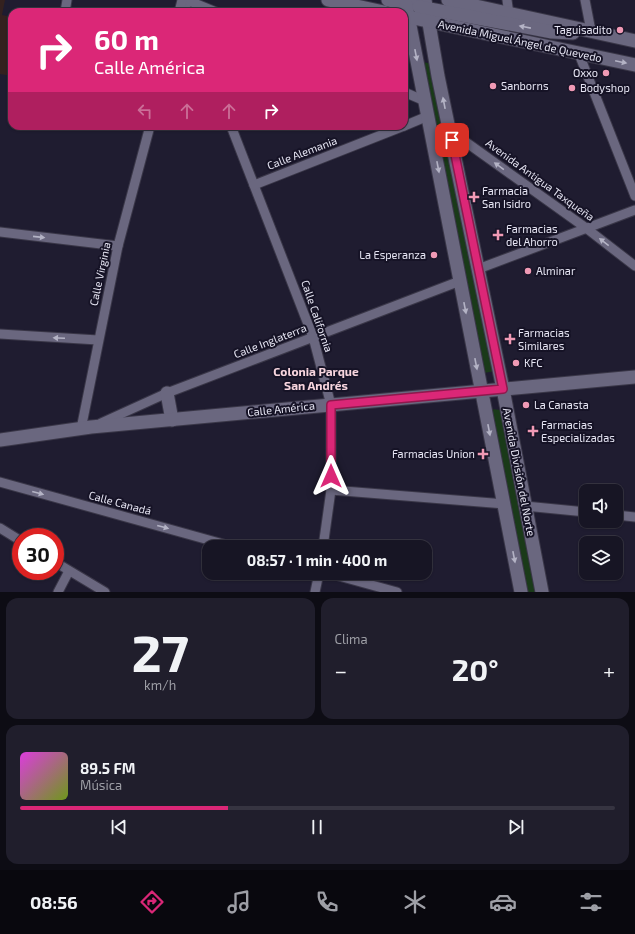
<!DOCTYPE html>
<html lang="es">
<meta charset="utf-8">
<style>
:root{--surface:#171524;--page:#201e2c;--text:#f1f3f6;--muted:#9e9fa6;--line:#363441;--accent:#db2777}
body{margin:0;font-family:"Exo 2",sans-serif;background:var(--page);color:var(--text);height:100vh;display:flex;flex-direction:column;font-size:15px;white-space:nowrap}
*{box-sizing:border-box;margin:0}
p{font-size:13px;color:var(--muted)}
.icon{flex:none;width:22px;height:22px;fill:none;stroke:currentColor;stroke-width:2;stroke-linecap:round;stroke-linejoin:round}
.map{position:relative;height:592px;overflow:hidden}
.sheet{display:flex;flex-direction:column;gap:6px;padding:6px;background:#0d0c14;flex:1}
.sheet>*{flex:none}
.guide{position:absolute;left:8px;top:8px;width:400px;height:122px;border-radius:12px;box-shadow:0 1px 3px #0004,0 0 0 1px var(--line);background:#db2777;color:#fff;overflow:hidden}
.tools{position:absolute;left:579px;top:484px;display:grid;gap:8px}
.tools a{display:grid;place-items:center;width:44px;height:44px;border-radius:8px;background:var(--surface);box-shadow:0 1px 3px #0004,0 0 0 1px var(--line);font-size:20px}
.speed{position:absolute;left:12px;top:528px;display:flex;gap:8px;font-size:20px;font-weight:700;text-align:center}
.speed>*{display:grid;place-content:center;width:52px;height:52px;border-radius:50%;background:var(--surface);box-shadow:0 1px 3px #0004,0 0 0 1px var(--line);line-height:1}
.speed .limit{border:6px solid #d22;background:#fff;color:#111}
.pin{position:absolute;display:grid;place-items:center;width:34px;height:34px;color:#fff;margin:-17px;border-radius:8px;box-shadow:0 2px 6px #0006}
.me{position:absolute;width:44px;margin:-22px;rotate:0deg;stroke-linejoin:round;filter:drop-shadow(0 0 3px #0008)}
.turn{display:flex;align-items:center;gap:14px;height:84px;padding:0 20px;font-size:18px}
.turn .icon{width:52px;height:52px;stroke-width:2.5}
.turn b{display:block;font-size:28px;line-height:34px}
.lanes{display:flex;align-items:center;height:38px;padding:0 20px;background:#0003;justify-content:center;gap:20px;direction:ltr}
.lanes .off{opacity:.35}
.big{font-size:30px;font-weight:700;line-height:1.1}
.sheet .tile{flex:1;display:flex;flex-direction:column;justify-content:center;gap:6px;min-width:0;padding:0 14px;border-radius:12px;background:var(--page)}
.sheet .dial{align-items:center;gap:0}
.dial b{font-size:52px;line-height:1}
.song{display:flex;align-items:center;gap:12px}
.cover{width:48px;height:48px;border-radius:6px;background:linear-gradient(135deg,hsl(300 70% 55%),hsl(80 70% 35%))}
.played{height:4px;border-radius:2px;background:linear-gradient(90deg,var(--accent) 35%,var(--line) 35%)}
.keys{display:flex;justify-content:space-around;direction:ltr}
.heat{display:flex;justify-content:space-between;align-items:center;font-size:22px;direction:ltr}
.sheet .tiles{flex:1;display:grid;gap:6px;grid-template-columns:1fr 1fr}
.tile:last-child{grid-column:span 2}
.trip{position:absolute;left:202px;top:540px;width:230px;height:40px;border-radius:12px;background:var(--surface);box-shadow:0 1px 3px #0004,0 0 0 1px var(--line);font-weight:700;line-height:40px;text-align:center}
.tab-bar{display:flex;height:64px;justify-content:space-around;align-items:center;background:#09080e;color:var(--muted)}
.tab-bar .icon{width:28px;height:28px}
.tab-bar .active{color:var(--accent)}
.tab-bar b{font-size:18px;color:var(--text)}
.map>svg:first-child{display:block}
.education{fill:#34211f}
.green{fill:#1a3a19}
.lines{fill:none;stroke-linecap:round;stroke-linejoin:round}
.street-casing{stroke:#3a3748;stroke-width:11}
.secondary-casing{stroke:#3a3748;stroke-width:15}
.street{stroke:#6a677f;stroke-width:9}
.secondary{stroke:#6a677f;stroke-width:13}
.oneway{fill:#b4b3c5}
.route-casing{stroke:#8e194d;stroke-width:10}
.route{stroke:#db2777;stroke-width:7}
.poi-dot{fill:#f09ab5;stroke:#161326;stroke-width:1.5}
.labels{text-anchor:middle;stroke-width:4;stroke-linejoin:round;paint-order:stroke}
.poi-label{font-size:11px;fill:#e6e5f3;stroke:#161326;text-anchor:start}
.street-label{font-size:11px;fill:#e6e5f3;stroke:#161326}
.neighbourhood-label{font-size:12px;font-weight:bold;fill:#f7d5de;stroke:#161326}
</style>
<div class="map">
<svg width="635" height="592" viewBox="0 0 635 592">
<rect width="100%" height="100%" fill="#1f1c30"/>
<polygon class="education" points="0,0 5,0 2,15 12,17 12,76 0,74"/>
<g class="green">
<polygon points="423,62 432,64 495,371 484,373"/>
<polygon points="489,409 502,410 536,592 526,592"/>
</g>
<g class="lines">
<g class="street-casing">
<g id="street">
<polyline points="183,0 188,12"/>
<polyline points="187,0 216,12"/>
<polyline points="507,0 509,14"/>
<polyline points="585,0 591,31"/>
<polyline points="65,12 67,0"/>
<polyline points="179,12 182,0"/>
<polyline points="579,54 635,196"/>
<polyline points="404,92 425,101"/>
<polyline points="231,126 313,337 331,405 331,490 323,547"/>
<polyline points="404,126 428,116"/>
<polyline points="449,130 586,228 635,266"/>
<polyline points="254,185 404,126"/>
<polyline points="0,232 118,246"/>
<polyline points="478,269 635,210"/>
<polyline points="0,334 98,340"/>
<polyline points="101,423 167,393 460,281"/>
<polyline points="81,429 118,246 150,126"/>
<polyline points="0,482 234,547"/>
<polyline points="331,490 505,504"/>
<polyline points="525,506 586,512"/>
<polyline points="616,515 635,517"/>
<polyline points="0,528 21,541"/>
<polyline points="55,562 105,592"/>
<polyline points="328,573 397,592"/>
<polyline points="58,592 69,571"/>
<polyline points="315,592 319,573"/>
</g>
</g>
<g class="secondary-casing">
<g id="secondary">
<polyline points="328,0 384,12"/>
<polyline points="388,0 406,4 414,3"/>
<polyline points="405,0 521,592"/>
<polyline points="425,0 438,76 503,389 542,592"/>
<polyline points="448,0 635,41"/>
<polyline points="419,7 552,32 573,33"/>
<polyline points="404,16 635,65"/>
<polyline points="167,393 172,420"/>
<polyline points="0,440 91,427 635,377"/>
</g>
</g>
<use href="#street" class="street"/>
<use href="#secondary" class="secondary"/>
</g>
<defs><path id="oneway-solid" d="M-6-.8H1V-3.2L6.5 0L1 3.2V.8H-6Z"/></defs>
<g class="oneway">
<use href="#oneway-solid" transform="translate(525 27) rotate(-169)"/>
<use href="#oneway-solid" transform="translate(416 55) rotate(79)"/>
<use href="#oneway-solid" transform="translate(621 62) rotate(12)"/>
<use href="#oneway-solid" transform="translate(444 103) rotate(-101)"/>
<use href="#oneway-solid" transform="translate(499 166) rotate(-144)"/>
<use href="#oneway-solid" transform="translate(438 167) rotate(79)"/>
<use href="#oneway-solid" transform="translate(39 237) rotate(6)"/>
<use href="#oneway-solid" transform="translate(604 242) rotate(-142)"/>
<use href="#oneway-solid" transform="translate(465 308) rotate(79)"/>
<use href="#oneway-solid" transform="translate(59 338) rotate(-177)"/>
<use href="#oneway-solid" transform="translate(476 364) rotate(79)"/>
<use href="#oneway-solid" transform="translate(489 430) rotate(79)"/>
<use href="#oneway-solid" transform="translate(38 493) rotate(15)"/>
<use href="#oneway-solid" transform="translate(163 527) rotate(15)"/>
<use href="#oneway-solid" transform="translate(514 557) rotate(79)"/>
</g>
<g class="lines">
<g class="route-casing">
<polyline id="route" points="331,476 331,405 503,389 452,140"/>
</g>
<use href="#route" class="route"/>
</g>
<g class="poi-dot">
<circle cx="620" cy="30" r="4"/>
<circle cx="606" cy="73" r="4"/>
<circle cx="493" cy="86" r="4"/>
<circle cx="572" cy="88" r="4"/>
<path d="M472 191h4v4h4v4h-4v4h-4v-4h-4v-4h4z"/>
<path d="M496 229h4v4h4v4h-4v4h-4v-4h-4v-4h4z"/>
<circle cx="434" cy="255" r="4"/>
<circle cx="528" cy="271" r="4"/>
<path d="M508 333h4v4h4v4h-4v4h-4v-4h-4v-4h4z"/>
<circle cx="516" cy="363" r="4"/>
<circle cx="526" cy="405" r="4"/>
<path d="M531 425h4v4h4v4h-4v4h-4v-4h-4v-4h4z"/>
<path d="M481 448h4v4h4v4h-4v4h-4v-4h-4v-4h4z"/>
</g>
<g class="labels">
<g class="poi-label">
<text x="612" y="34" text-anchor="end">Taguisadito</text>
<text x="598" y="77" text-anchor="end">Oxxo</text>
<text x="501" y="90">Sanborns</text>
<text x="580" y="92">Bodyshop</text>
<text x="482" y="195">Farmacia<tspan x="482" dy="13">San Isidro</tspan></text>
<text x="506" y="233">Farmacias<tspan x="506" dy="13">del Ahorro</tspan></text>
<text x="426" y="259" text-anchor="end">La Esperanza</text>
<text x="536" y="275">Alminar</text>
<text x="518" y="337">Farmacias<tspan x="518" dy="13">Similares</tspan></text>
<text x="524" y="367">KFC</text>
<text x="534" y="409">La Canasta</text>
<text x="541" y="429">Farmacias<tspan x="541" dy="13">Especializadas</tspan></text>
<text x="475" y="458" text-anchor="end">Farmacias Union</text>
</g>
<g class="street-label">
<text transform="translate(520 41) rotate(12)" y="4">Avenida Miguel Ángel de Quevedo</text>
<text transform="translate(302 153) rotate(-21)" y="4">Calle Alemania</text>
<text transform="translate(540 180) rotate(36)" y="4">Avenida Antigua Taxqueña</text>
<text transform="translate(100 274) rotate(-78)" y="4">Calle Virginia</text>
<text transform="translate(317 316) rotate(71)" y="4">Calle California</text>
<text transform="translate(270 341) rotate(-21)" y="4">Calle Inglaterra</text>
<text transform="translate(281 409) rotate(-6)" y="4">Calle América</text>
<text transform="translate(519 472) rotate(79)" y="4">Avenida División del Norte</text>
<text transform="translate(120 503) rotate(15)" y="4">Calle Canadá</text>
</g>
<g class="neighbourhood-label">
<text x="316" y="376">Colonia Parque<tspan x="316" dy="14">San Andrés</tspan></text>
</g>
</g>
</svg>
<div class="tools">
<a><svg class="icon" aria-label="sound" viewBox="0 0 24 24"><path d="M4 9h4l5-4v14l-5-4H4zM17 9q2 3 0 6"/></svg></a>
<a><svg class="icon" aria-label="layers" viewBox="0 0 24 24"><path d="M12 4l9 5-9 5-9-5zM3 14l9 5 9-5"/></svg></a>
</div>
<div class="speed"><div class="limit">30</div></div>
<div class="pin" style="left:452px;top:140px;background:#d93025"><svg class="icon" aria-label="arrive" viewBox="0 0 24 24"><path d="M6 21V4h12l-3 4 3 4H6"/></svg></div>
<svg class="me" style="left:331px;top:476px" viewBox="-20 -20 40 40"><path d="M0-17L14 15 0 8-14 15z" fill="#db2777" stroke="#fff" stroke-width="4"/></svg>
<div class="trip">08:57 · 1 min · 400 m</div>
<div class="guide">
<div class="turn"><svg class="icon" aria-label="right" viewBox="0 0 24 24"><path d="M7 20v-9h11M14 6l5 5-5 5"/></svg><div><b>60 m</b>Calle América</div></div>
<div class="lanes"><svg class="icon off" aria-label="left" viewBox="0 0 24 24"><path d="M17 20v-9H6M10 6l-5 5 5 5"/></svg><svg class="icon off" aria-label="ahead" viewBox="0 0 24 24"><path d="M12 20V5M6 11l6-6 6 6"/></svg><svg class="icon off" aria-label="ahead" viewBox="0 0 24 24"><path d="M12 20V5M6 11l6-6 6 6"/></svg><svg class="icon" aria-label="right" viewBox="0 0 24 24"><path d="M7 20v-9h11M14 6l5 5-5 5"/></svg></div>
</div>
</div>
<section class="sheet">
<div class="tiles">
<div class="tile dial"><b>27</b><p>km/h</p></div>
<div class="tile"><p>Clima</p>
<div class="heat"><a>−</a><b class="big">20°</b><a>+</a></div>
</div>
<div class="tile">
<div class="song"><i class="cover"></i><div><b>89.5 FM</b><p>Música</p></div></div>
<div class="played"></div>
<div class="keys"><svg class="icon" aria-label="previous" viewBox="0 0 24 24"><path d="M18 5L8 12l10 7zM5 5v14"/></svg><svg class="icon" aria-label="pause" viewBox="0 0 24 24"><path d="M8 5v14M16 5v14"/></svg><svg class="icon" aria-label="next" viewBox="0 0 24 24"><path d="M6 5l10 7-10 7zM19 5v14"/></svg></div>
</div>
</div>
</section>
<nav class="tab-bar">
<b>08:56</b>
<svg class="icon active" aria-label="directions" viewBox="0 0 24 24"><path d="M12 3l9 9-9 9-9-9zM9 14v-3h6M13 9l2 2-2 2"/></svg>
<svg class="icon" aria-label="music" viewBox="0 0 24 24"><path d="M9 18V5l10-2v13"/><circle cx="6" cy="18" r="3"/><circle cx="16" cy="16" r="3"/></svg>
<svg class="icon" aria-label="phone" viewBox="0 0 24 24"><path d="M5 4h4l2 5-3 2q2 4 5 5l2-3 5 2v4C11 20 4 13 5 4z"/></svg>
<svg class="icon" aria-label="climate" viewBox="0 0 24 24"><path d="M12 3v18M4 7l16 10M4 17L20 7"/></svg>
<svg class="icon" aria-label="car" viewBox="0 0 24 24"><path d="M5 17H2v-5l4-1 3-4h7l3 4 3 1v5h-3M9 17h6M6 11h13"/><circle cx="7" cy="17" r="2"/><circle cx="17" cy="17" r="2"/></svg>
<svg class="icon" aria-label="filters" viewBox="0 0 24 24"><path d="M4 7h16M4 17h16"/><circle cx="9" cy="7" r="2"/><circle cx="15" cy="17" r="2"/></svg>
</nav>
